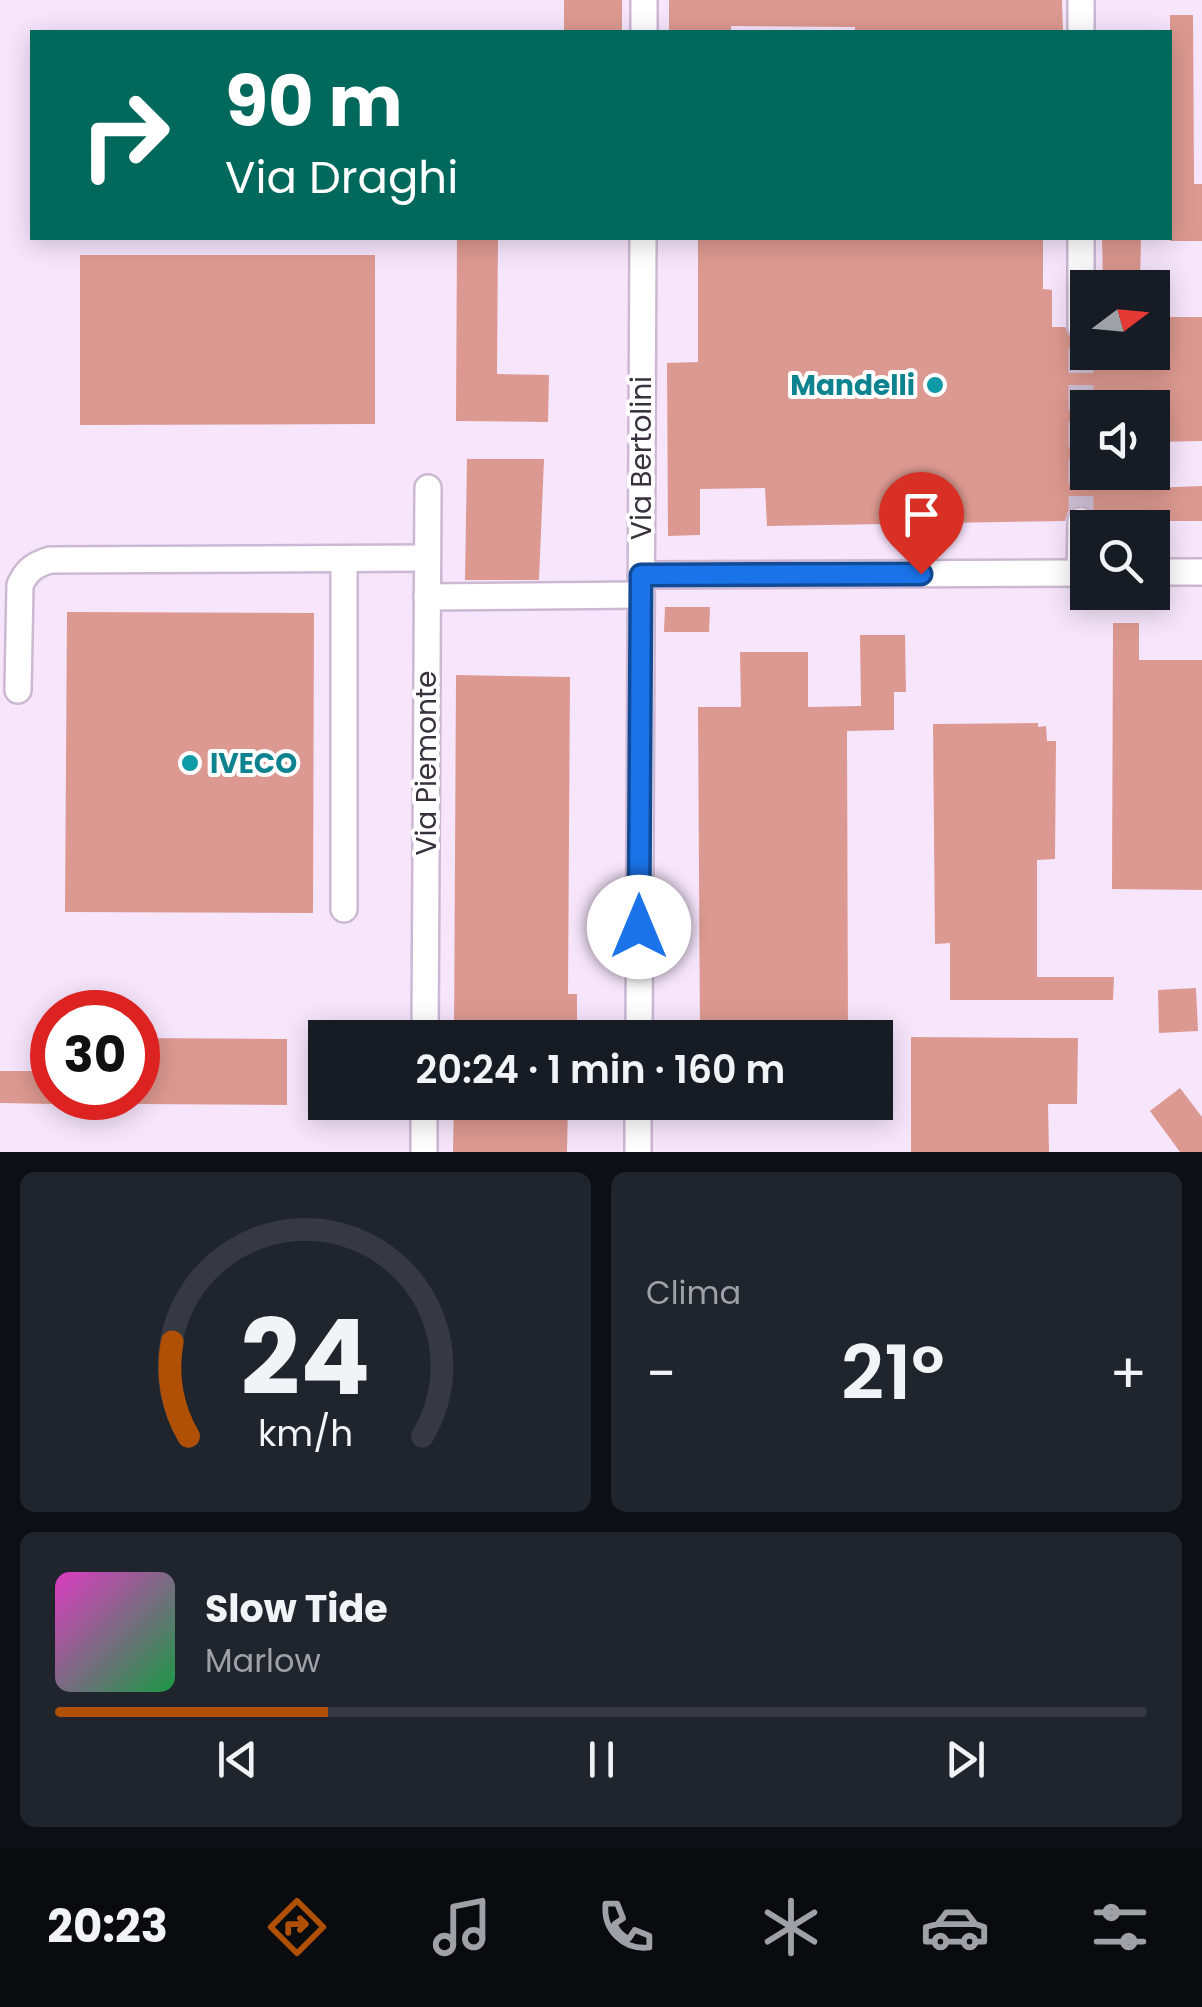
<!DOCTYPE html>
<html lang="it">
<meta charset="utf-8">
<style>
:root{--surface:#171b24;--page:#20242c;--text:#f1f3f6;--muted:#9ea1a6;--line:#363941;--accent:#b05005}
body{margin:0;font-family:Poppins,sans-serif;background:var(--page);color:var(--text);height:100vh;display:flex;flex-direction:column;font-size:38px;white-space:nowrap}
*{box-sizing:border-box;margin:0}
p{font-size:32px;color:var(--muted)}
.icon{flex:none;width:55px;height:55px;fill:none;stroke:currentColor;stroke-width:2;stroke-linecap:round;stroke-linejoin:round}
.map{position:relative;height:1152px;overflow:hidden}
.side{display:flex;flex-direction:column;gap:20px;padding:20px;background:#0d0f14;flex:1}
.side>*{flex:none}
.banner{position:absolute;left:30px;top:30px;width:1142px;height:210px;border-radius:0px;box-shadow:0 5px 25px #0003;background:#00695c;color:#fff;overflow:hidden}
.needle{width:65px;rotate:74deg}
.controls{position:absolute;left:1070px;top:270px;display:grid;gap:20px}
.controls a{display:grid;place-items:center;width:100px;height:100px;border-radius:0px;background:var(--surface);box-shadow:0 5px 25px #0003;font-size:50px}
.speed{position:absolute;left:30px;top:990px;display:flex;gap:20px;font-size:50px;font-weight:700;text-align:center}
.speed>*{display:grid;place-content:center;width:130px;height:130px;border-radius:50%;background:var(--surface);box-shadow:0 5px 25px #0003;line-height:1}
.speed .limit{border:15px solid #d22;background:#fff;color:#111}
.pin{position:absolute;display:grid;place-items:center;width:85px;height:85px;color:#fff;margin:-102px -42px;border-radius:50% 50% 50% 0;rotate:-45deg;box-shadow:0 0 10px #0007}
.pin .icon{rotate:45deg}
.me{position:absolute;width:110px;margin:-55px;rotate:0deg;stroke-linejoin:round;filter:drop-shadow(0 0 8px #0008)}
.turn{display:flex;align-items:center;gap:35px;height:210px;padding:0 30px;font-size:45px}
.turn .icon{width:130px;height:130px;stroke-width:2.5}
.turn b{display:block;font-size:70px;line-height:85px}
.big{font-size:75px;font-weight:600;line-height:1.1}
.side .widget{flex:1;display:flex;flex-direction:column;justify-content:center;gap:15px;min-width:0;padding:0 35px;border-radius:15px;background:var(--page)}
.side .dial{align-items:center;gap:0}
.dial svg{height:260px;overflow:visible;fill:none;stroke:var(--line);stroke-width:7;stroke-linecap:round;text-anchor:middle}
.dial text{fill:var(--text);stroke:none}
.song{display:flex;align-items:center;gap:30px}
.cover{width:120px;height:120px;border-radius:15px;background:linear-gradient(135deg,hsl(310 70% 55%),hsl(140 70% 35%))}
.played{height:10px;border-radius:5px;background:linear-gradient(90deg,var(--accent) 25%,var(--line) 25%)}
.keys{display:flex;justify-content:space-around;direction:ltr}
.heat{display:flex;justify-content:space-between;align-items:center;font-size:55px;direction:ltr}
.side .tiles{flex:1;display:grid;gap:20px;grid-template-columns:1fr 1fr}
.widget:last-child{grid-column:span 2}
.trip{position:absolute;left:308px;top:1020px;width:585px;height:100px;border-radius:0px;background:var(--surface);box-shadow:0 5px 25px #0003;font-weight:600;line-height:100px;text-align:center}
.menu{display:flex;height:160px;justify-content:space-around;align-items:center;background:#090b0e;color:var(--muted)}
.menu .icon{width:70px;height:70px}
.menu .selected{color:var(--accent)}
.menu b{font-size:45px;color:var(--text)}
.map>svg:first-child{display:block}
.building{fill:#dc9991}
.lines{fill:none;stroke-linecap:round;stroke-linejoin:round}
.minor-tunnel{stroke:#d1c1d6;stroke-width:25;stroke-dasharray:25 12;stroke-linecap:butt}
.minor-casing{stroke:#cdb8d3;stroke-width:30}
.minor{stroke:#fff;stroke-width:25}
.route-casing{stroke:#114b97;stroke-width:25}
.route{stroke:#1a73e8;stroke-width:18}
.culture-dot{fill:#0f9aa8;stroke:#fff;stroke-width:4}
.labels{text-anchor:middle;stroke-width:8;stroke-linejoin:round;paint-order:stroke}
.culture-label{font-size:28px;font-weight:bold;fill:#0d838f;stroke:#fff;text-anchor:end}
.street-label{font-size:28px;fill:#39313c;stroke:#fff}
</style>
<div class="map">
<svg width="1202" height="1152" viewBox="0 0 1202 1152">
<rect width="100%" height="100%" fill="#f7e5fc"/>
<g class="building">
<rect x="564" y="0" width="58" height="32"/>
<polygon points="669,0 1062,0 1063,32 855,32 855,27 731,26 731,32 669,32"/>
<polygon points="1170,15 1193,15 1194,184 1202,184 1202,241 1170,241"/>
<polygon points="457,238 498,238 497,374 549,375 548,422 456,421"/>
<polygon points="698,238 1043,238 1043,289 1052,290 1052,327 1065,327 1074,341 1088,342 1088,352 1152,352 1152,317 1202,317 1202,441 1152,442 1152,408 1088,408 1088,472 1149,472 1150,488 1202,486 1202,521 1097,521 1090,508 1080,505 1068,512 1065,521 767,526 765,488 700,489 700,535 668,536 667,363 698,362"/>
<polygon points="1102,238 1141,238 1140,281 1103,281"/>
<polygon points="80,255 375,255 375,424 80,425"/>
<polygon points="467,459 544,459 539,580 465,580"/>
<polygon points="665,607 710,607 709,632 664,632"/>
<polygon points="67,612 314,613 313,913 65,912"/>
<polygon points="1113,623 1139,623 1139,660 1202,660 1202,890 1112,889"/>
<polygon points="860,635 905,635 906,692 894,692 894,730 847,731 848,1038 700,1038 698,707 741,707 740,652 808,652 808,707 861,706"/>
<polygon points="456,675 570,677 568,994 577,994 577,1023 568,1023 568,1038 454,1038"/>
<polygon points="1038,723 1038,727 1046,726 1047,741 1056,741 1055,859 1037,860 1037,977 1114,977 1113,1000 950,1000 950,943 935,944 933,724"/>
<polygon points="1196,988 1198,1031 1159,1033 1158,990"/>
<polygon points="33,1037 52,1037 52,1104 0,1103 0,1071 33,1071"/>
<polygon points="911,1037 1078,1038 1077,1104 1048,1104 1049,1152 911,1152"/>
<polygon points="138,1038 287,1039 287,1105 138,1104"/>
<polygon points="1180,1088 1202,1117 1202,1152 1180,1152 1150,1111"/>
<polygon points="454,1102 568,1102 567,1152 453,1152"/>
</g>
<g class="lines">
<polyline class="minor-tunnel" points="1081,521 1081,327"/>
<g class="minor-casing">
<g id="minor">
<polyline points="1081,0 1081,32"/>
<polyline points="644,32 644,0"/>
<polyline points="1081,238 1081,327"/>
<polyline points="344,560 344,909"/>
<polyline points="1152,572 1202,572"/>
<polyline points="1080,573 1081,521"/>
<polyline points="641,575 1088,573"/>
<polyline points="427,597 641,595"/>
<path d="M18,690L20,585C27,570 34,565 50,560L427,558"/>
<polyline points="425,1038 428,488"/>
<polyline points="639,1038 643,238"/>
<polyline points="424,1152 424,1102"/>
<polyline points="638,1152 638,1102"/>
</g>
</g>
<use href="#minor" class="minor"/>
</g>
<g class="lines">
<g class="route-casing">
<polyline id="route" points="639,927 641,575 921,574"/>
</g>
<use href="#route" class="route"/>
</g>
<g class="culture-dot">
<circle cx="935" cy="385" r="10"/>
<circle cx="190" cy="763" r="10"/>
</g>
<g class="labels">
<g class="culture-label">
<text x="915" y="395">Mandelli</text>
<text x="210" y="773" text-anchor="start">IVECO</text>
</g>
<g class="street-label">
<text transform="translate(641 458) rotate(-90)" y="10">Via Bertolini</text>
<text transform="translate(426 763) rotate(-90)" y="10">Via Piemonte</text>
</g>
</g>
</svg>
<div class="controls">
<a><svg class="needle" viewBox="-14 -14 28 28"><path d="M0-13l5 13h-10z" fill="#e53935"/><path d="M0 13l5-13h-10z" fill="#9ea1a6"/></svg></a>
<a><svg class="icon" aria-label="sound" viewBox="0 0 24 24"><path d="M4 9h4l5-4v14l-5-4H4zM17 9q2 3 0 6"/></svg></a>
<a><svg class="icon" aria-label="search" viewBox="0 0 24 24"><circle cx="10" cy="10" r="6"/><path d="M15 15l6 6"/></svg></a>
</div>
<div class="speed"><div class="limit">30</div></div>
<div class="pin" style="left:921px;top:574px;background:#d93025"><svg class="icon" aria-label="arrive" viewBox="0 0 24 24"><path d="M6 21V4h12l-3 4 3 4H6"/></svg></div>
<svg class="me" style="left:639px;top:927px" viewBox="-20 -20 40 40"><circle r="19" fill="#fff"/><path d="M0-13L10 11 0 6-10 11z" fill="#1a73e8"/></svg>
<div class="trip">20:24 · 1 min · 160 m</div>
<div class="banner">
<div class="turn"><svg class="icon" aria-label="right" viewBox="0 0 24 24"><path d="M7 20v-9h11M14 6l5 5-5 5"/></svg><div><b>90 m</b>Via Draghi</div></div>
</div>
</div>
<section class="side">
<div class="tiles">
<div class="widget dial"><svg viewBox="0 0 100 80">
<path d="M14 69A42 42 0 1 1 86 69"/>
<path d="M14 69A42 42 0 0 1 9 40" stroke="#b05005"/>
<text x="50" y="56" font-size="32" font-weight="700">24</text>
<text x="50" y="72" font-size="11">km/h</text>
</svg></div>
<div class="widget"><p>Clima</p>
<div class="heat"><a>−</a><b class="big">21°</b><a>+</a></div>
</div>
<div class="widget">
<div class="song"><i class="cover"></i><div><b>Slow Tide</b><p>Marlow</p></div></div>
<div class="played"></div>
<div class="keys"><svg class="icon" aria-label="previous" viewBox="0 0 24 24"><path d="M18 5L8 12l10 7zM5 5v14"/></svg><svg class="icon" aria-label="pause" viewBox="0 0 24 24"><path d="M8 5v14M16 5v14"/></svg><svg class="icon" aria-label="next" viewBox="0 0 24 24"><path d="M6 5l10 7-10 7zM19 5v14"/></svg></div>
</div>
</div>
</section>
<nav class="menu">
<b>20:23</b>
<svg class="icon selected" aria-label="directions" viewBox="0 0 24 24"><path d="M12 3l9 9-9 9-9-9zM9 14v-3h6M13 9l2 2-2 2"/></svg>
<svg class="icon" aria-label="music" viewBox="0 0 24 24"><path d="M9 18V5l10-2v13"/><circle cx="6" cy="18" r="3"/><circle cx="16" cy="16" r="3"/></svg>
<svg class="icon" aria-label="phone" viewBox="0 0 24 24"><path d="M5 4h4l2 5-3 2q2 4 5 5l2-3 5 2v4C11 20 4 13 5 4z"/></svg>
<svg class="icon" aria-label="climate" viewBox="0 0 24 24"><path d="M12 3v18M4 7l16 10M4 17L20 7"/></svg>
<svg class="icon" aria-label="car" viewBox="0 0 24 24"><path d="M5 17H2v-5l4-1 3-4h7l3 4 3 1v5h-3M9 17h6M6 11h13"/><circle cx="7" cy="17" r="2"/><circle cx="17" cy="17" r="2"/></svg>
<svg class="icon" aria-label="filters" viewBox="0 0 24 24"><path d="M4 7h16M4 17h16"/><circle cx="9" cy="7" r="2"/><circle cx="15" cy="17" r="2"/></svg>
</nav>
